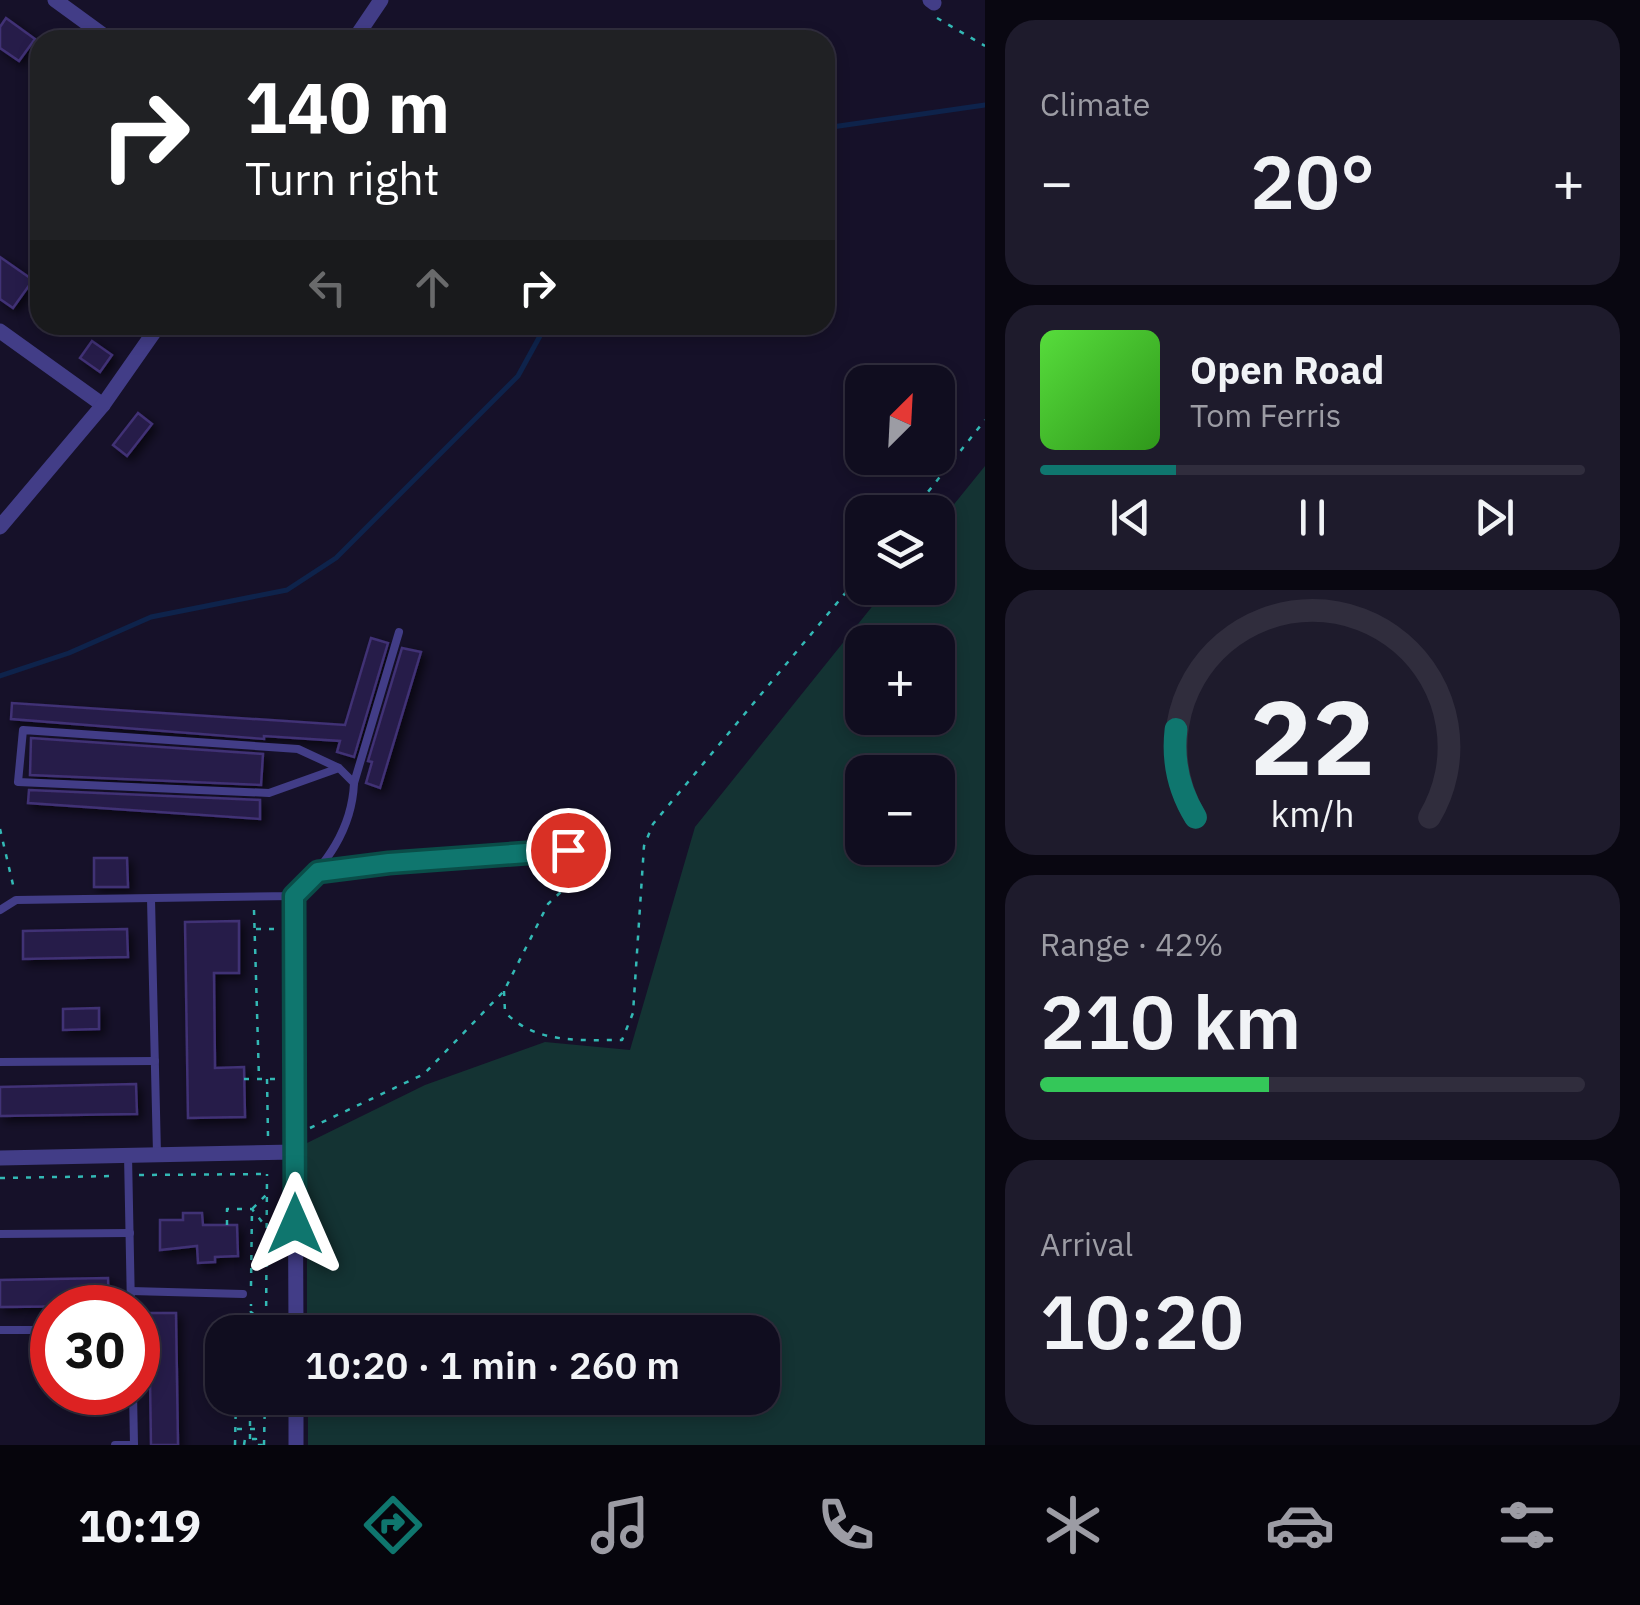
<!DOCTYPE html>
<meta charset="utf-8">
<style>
:root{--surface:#100d1f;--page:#1e1b2c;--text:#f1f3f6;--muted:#9c9ca4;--line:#302d3d;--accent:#0f766e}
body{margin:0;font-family:"IBM Plex Sans",sans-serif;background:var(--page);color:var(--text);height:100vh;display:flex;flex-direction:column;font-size:38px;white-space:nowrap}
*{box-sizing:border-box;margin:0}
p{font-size:32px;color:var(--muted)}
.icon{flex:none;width:55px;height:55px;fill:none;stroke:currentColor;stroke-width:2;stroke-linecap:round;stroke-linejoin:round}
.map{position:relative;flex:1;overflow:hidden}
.drawer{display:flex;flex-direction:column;gap:20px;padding:20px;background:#090711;width:655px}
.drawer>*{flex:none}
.top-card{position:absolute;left:30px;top:30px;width:805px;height:305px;border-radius:30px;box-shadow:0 5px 15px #0003,0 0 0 2px var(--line);background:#202124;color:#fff;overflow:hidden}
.needle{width:65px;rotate:24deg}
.fabs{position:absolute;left:845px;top:365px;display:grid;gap:20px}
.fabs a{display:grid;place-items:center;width:110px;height:110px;border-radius:20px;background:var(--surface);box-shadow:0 5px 15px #0003,0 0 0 2px var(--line);font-size:50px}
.speed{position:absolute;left:30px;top:1285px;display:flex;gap:20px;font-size:50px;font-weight:700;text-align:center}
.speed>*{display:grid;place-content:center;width:130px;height:130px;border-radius:50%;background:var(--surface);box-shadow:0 5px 15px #0003,0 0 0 2px var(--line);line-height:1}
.speed .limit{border:15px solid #d22;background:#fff;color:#111}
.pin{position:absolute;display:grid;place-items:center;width:85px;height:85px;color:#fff;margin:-42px;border:5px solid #fff;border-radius:50%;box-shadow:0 2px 10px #0007}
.me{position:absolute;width:110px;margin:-55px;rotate:0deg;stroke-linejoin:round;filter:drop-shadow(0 0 8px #0008)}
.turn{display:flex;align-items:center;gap:35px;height:210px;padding:0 50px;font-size:45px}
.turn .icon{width:130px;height:130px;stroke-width:2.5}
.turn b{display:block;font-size:70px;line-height:85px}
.lanes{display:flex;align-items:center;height:95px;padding:0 50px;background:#0003;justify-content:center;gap:50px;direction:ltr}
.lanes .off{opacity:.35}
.big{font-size:75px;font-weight:600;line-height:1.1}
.drawer .widget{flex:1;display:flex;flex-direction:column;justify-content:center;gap:15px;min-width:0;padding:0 35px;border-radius:30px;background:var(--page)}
.drawer .dial{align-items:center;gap:0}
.dial svg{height:260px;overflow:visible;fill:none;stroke:var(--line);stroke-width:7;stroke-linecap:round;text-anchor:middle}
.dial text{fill:var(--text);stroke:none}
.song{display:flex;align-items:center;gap:30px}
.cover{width:120px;height:120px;border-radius:15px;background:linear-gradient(135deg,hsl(110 70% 55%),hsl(110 70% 35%))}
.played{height:10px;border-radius:5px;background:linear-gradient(90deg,var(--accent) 25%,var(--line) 25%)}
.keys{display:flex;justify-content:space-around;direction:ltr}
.heat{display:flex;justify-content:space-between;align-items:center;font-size:55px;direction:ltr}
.charge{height:15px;border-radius:8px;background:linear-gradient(90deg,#34c759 42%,var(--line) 0)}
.trip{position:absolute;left:205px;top:1315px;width:575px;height:100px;border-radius:30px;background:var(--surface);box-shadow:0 5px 15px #0003,0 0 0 2px var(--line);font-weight:600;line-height:100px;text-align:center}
.tab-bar{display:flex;height:160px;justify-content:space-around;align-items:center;background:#06050c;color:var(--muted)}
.tab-bar .icon{width:70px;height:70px}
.tab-bar .on{color:var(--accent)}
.tab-bar b{font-size:45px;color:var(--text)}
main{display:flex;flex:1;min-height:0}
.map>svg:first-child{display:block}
.green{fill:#143333;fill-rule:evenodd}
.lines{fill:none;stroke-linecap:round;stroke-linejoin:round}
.stream{stroke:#0e234b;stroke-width:5}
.building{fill:#281d49;stroke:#403075;stroke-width:2.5;filter:url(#shadow)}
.path{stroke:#33b9b5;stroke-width:2.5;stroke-dasharray:5 8;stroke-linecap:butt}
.lane{stroke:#423d87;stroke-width:8}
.street{stroke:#423d87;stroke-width:15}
.route-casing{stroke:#0a4d48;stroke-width:25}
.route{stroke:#0f766e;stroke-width:18}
</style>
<main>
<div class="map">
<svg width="985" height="1445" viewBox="0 0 985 1445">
<defs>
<filter id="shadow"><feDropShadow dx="4.5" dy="4.5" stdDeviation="5" flood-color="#0009"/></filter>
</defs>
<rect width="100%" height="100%" fill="#161129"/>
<path class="green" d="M985,466V1445H308V1398H762V1332H307V1143L425,1085L545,1042L630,1050L695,827L887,588H938V524ZM862,642H938V718H862ZM862,772H938V848H862Z"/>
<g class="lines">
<g class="stream">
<polyline points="825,128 985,105"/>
<polyline points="0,676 69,653 151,617 287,590 336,558 518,376 546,325"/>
</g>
</g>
<g class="building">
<polygon points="6,18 35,39 19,61 0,48 0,27"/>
<polygon points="0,257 33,280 13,308 0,299"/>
<polygon points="92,341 112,355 100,372 80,358"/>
<polygon points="138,413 152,424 127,456 113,445"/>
<polygon points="371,638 388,643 354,757 337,752 340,741 264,736 264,739 11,719 12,703 345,725"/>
<polygon points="402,648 421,652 380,788 366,783 372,762 368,761"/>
<polygon points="31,738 263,754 261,785 30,775"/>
<polygon points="29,790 260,800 260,819 28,803"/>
<polygon points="94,858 127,858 128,887 94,887"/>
<polygon points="239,921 239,973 214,973 215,1068 244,1067 245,1117 188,1118 185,922"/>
<polygon points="127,929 128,957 23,959 23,931"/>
<polygon points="99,1008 99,1029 63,1030 63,1009"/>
<polygon points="136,1084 137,1114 0,1116 0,1087"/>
<polygon points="183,1213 202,1213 203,1225 237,1225 238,1256 215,1257 215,1262 198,1263 197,1246 160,1250 160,1220 183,1220"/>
<polygon points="108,1278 109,1306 0,1307 0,1280"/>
<polygon points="149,1313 176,1313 178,1445 151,1445"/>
</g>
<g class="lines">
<g class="path">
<polyline points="937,18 985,46"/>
<polyline points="912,512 985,420"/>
<polyline points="0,829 14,889"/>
<polyline points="254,910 259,1079"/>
<polyline points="256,929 278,929"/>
<path d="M504,991L505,1012C535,1044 580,1040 622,1040L633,1013L644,846L653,824L862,573"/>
<polyline points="244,1079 278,1079"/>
<polyline points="267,1079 268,1136"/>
<polyline points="310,1128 424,1074 504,991 548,904 565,888 571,870 570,860"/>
<polyline points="139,1175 267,1174"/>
<polyline points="0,1178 116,1176"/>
<polyline points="227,1225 227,1209 252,1209 266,1227"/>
<polyline points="251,1286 252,1209 266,1195"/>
<polyline points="98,1306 98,1308"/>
<polyline points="236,1332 236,1324 251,1312 266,1325 236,1324"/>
<polyline points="251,1332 251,1304"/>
<polyline points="266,1332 267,1174"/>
<polyline points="237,1429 264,1429"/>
<polyline points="250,1439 250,1398"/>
<polyline points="235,1445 236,1398"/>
<polyline points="244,1445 245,1439 256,1439 255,1445 263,1445"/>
<polyline points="264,1445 265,1398"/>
</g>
<g class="lane">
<polyline points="354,783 399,632"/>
<polyline points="318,872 389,863 568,850"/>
<polyline points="151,899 157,1154"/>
<path d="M0,910L16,900L294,896C326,864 352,830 354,783L339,768L298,749L23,730L18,782L269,793L339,768"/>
<polyline points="0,1062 155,1061"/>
<polyline points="128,1155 131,1308"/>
<polyline points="0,1234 130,1233"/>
<polyline points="131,1291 243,1294"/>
<polyline points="0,1330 52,1330"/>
<polyline points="133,1392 134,1445"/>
<polyline points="115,1445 134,1445"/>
</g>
<g class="street">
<polyline points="55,0 110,40"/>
<polyline points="930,0 934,3"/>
<polyline points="354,40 381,0"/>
<polyline points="0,331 103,405"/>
<polyline points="0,527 103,405 159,325"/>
<polyline points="294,896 296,1332"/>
<polyline points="0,1158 295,1152"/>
<polyline points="296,1398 296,1445"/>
</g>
</g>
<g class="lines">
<g class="route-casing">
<polyline id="route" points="295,1224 294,896 318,872 389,863 568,850"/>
</g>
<use href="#route" class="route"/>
</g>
</svg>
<div class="fabs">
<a><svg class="needle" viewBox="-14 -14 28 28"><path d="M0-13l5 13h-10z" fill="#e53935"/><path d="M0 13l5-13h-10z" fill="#9c9ca4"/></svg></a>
<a><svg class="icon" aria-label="layers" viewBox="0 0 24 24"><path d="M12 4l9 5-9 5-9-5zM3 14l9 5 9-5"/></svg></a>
<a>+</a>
<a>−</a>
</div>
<div class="speed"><div class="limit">30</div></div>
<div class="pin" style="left:568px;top:850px;background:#d93025"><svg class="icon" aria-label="arrive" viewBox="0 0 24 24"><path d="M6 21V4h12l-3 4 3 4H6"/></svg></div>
<svg class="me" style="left:295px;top:1224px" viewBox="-20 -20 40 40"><path d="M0-17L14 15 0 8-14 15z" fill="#0f766e" stroke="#fff" stroke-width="4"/></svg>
<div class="trip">10:20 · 1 min · 260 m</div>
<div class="top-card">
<div class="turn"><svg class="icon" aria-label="right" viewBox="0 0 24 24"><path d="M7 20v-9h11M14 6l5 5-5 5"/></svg><div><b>140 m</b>Turn right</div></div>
<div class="lanes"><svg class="icon off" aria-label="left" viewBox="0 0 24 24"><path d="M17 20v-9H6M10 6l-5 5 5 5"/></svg><svg class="icon off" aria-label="ahead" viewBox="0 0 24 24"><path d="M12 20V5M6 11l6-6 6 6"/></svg><svg class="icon" aria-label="right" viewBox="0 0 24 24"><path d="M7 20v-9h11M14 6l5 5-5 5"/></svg></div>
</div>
</div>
<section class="drawer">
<div class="widget"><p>Climate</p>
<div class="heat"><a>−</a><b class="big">20°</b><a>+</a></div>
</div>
<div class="widget">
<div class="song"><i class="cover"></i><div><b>Open Road</b><p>Tom Ferris</p></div></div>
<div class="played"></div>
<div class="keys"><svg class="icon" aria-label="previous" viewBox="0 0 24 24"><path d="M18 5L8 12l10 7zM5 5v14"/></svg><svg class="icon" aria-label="pause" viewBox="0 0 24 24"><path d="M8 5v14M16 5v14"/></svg><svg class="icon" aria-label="next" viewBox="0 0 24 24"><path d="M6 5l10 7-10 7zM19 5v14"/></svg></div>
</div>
<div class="widget dial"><svg viewBox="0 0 100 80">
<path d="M14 69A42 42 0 1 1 86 69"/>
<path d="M14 69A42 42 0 0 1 8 42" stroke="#0f766e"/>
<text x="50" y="56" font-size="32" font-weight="700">22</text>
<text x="50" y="72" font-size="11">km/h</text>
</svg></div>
<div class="widget"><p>Range · 42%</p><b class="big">210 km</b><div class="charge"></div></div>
<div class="widget"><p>Arrival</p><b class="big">10:20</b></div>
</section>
</main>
<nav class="tab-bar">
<b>10:19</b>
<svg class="icon on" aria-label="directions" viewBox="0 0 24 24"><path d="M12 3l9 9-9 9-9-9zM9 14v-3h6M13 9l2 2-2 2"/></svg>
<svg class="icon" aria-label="music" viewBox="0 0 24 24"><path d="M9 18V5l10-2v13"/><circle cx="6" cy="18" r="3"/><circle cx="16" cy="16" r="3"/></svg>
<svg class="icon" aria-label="phone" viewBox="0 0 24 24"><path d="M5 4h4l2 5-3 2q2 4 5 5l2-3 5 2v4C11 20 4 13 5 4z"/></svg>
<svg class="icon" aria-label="climate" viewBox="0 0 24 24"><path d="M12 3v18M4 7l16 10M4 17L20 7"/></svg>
<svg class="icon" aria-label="car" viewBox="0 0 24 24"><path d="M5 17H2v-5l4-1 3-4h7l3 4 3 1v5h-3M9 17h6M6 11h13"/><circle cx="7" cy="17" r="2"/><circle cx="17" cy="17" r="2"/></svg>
<svg class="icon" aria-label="filters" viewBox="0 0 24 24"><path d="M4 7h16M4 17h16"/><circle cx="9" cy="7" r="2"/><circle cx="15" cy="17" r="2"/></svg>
</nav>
